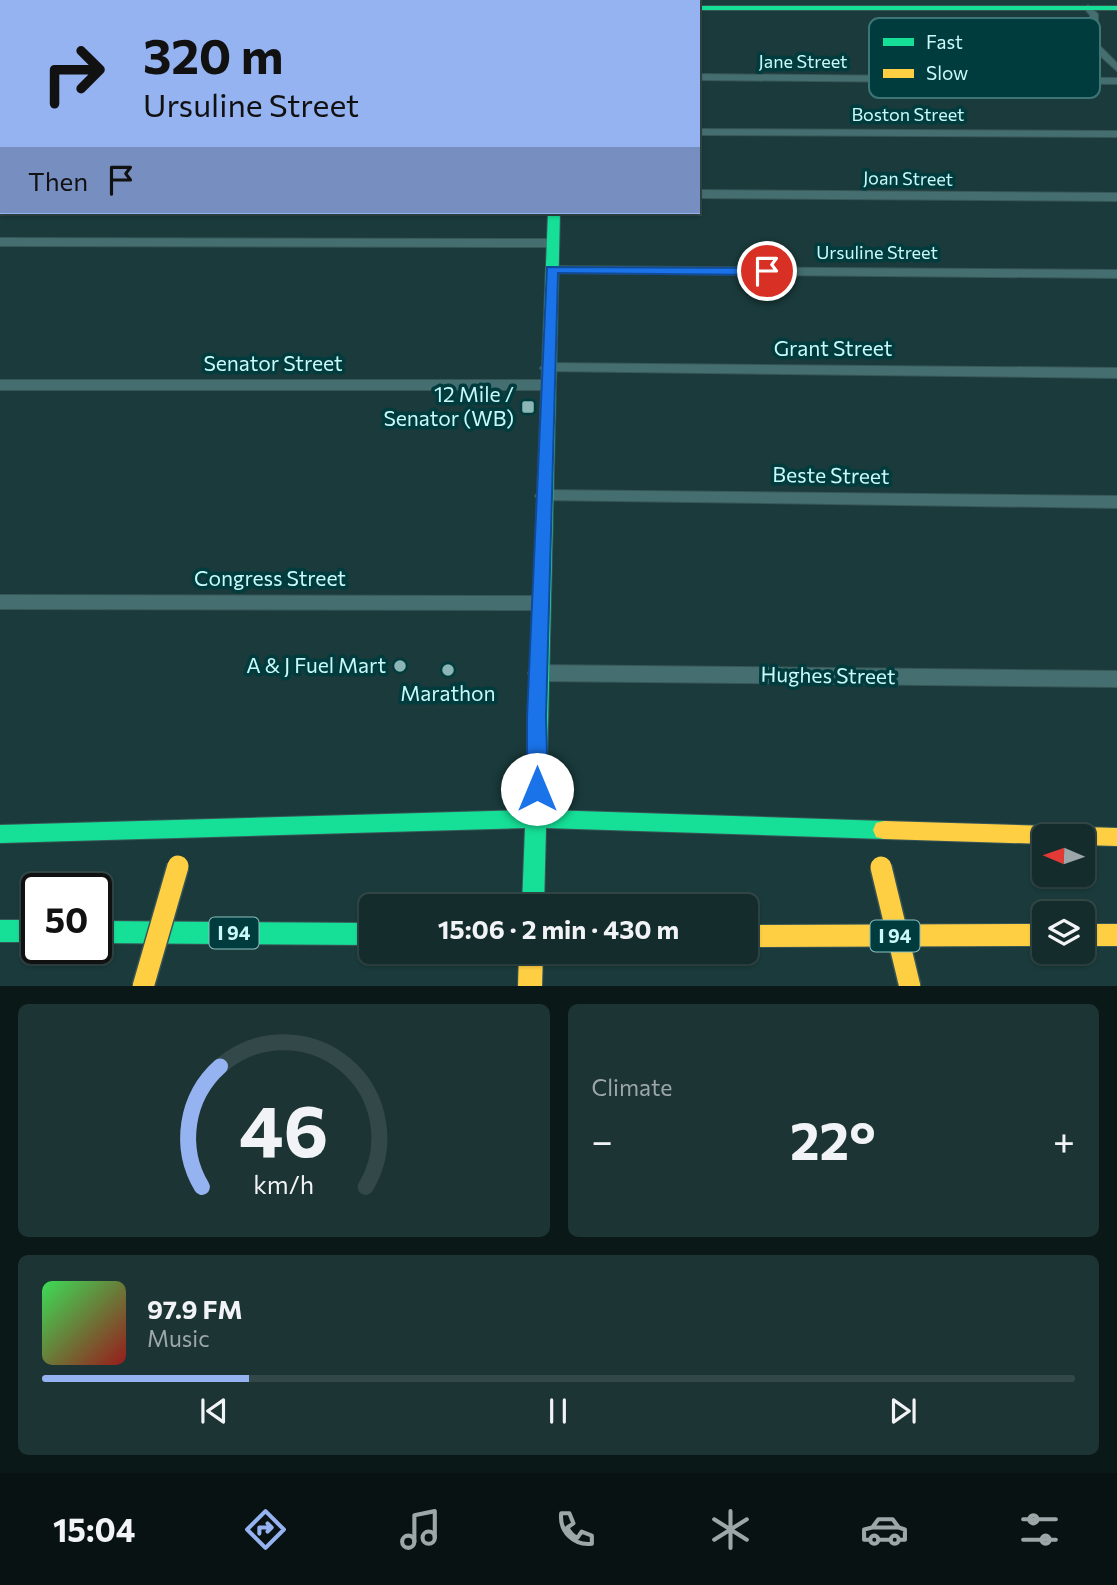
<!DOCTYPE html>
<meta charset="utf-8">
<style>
:root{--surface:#142c2c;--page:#1d3434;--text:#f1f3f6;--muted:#9da7a9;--line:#334848;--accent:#95b2f1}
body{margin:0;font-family:Commissioner,sans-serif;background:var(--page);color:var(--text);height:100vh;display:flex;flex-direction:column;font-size:26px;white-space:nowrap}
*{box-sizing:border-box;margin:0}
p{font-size:23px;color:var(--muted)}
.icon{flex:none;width:38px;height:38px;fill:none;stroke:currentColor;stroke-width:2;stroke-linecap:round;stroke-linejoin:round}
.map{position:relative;height:986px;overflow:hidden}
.drawer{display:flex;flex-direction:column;gap:18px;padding:18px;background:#0b1818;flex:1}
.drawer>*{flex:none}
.banner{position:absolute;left:0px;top:0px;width:700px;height:214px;box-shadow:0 2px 5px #0004,0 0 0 2px var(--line);background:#95b2f1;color:#111;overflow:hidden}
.needle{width:46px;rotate:272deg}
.controls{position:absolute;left:1032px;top:824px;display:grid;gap:14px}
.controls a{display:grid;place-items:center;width:63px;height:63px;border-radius:10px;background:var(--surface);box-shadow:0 2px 5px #0004,0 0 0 2px var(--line);font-size:35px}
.speed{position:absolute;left:21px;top:873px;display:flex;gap:14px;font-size:35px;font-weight:700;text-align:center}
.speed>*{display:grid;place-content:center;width:91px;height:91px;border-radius:50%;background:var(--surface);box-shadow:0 2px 5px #0004,0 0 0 2px var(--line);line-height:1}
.speed .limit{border:4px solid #111;border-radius:10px;background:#fff;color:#111}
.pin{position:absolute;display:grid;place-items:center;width:60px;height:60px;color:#fff;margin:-30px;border:4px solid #fff;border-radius:50%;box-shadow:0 2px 7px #0007}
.me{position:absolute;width:77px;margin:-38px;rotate:0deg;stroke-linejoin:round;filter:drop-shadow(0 0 5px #0008)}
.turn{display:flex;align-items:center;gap:24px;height:147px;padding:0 28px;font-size:32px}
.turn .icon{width:91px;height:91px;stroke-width:2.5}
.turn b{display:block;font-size:49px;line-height:60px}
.then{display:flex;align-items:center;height:66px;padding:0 28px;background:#0003;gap:14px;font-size:26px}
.big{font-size:52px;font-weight:700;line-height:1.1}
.drawer .tile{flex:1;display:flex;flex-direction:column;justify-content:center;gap:10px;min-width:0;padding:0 24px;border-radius:10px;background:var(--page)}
.drawer .dial{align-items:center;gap:0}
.dial svg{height:182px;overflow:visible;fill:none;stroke:var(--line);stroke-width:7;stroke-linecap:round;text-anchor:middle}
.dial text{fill:var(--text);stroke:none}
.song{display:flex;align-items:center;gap:21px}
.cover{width:84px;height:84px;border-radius:10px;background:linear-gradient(135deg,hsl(130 70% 55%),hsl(0 70% 35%))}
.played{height:7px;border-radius:4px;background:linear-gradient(90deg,var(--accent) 20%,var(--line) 20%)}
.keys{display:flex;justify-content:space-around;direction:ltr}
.heat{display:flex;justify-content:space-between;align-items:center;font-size:38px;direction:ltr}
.drawer .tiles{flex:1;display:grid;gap:18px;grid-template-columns:1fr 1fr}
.tile:last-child{grid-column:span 2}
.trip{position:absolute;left:359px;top:894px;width:399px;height:70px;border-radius:10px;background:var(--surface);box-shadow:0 2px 5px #0004,0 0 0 2px var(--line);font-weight:700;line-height:70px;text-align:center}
.tabs{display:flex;height:112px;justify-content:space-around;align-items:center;background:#081212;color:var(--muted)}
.tabs .icon{width:49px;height:49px}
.tabs .on{color:var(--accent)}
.tabs b{font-size:32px;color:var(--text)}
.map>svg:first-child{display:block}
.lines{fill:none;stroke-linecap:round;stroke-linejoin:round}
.street-casing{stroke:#395657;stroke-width:2}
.fast-casing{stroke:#395657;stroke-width:2}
.slow-casing{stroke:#395657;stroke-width:2}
.street{fill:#446e6f;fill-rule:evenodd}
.fast{fill:#16e098;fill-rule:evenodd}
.slow{fill:#ffcf43;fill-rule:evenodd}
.slow-bridge-casing{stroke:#395657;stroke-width:24;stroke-linecap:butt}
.slow-bridge{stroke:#ffcf43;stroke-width:21}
.route{fill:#1a73e8;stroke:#114b97;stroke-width:2}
.poi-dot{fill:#8cb6b6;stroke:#003c3e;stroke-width:2.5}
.labels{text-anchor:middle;stroke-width:7;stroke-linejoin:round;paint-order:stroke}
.far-street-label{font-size:18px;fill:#caf9f9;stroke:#003c3e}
.shield{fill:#003c3e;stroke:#8dc0c1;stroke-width:2}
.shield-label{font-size:19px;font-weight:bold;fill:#caf9f9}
.street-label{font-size:21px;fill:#caf9f9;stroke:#003c3e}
.poi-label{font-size:21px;fill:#caf9f9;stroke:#003c3e;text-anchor:end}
.key{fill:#003c3e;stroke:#3d7576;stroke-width:2}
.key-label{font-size:19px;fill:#caf9f9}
</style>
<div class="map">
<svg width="1117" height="987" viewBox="0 0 1117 987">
<rect width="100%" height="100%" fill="#1a3a3b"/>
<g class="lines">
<g class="street-casing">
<g id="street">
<polygon points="1088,5 1098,14 1098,44 1117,63 1117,71 1088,45 1090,15 1084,8"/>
<polygon points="2,66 2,73 0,74 0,67"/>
<polygon points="698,74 1117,78 1117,84 698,80"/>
<polygon points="698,129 1117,131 1117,137 698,135"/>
<rect x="0" y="139" width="2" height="6"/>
<polygon points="698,190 1117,193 1117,201 698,198"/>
<polygon points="0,238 552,239 558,243 552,247 0,246"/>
<polygon points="552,266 1117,270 1117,278 547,273 547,267"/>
<polygon points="548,363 1117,368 1117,378 543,371 540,368 543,365"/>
<polygon points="0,380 547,380 555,385 547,390 0,390"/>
<polygon points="544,490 1117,496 1117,508 538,500 535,496 538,492"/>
<polygon points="0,595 540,596 547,598 550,603 547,608 540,610 0,609"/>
<polygon points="538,665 1117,671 1117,687 538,681 531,679 528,673 531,667"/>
</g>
</g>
<g class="fast-casing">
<g id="fast">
<rect x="557" y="0" width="8" height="2"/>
<rect x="0" y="5" width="2" height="4"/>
<rect x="698" y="6" width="419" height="4"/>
<polygon points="548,212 560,212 546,810 884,821 892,823 895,830 892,837 884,839 546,828 544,906 522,906 525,828 0,843 0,825 525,810"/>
<rect x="0" y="920" width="37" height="22"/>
<polygon points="96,921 371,923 371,945 96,943"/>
</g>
</g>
<g class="slow-casing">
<g id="slow">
<polygon points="884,821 1117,828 1117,846 1083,845 1083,836 1045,836 1045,844 884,839 876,837 873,830 876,823"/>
<polygon points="1045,924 1045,946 746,947 746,925"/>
<rect x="1083" y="924" width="34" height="22"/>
<polygon points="519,952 543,952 542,987 518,987"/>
</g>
</g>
<use href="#street" class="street"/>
<use href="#fast" class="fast"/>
<use href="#slow" class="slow"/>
<g class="slow-bridge-casing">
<g id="slow-bridge">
<polyline points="881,867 910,987"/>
<polyline points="143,987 178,866"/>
</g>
</g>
<use href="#slow-bridge" class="slow-bridge"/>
</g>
<polygon class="route" points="547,267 767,268 773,271 767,275 558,273 546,717 548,789 544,795 537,798 530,795 527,789 527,717"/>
<g class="poi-dot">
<rect x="521" y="400" width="14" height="14" rx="3.5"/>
<circle cx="400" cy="666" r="7"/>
<circle cx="448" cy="670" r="7"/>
</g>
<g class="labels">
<g class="far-street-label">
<text x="803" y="68">Jane Street</text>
<text x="908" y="121">Boston Street</text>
<text transform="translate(908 179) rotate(1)" y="6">Joan Street</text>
<text x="877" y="259">Ursuline Street</text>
</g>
<g class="shield">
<rect x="209.5" y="917.5" width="49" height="31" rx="5"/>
<rect x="870.5" y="920.5" width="49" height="31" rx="5"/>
</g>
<g class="shield-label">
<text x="234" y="940">I 94</text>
<text x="895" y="943">I 94</text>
</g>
<g class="street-label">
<text x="833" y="356">Grant Street</text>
<text x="273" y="371">Senator Street</text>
<text transform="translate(831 476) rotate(1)" y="7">Beste Street</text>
<text x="270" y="586">Congress Street</text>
<text transform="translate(828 676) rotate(1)" y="7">Hughes Street</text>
</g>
<g class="poi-label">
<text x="514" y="402">12 Mile /<tspan x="514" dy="24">Senator (WB)</tspan></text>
<text x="386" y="673">A &amp; J Fuel Mart</text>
<text x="448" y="701" text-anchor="middle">Marathon</text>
</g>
</g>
<rect x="869" y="18" width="231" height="80" rx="10" class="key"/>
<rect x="883" y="38" width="31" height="8" fill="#16e098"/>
<rect x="883" y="69" width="31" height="9" fill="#ffcf43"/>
<g class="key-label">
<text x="926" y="49">Fast</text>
<text x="926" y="80">Slow</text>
</g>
</svg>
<div class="controls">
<a><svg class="needle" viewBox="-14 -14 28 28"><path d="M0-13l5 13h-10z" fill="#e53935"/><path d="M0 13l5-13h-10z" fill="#9da7a9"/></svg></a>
<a><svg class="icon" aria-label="layers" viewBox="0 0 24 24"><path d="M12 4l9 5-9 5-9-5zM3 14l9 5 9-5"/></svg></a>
</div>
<div class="speed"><div class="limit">50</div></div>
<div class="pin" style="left:767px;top:271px;background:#d93025"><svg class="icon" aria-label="arrive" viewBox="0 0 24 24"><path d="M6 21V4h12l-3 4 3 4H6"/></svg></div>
<svg class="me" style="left:537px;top:789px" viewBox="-20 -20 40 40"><circle r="19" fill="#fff"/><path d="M0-13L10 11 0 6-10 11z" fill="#1a73e8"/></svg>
<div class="trip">15:06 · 2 min · 430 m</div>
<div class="banner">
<div class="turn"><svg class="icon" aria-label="right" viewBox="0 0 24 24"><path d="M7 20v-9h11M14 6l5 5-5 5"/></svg><div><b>320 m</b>Ursuline Street</div></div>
<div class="then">Then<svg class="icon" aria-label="arrive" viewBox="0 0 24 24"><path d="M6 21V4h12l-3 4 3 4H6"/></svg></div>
</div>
</div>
<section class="drawer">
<div class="tiles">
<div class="tile dial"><svg viewBox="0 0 100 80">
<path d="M14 69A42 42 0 1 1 86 69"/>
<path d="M14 69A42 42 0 0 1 22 16" stroke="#95b2f1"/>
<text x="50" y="56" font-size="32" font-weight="700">46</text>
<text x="50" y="72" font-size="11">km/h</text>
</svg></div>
<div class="tile"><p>Climate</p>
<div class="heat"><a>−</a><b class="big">22°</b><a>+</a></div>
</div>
<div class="tile">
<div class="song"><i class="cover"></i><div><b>97.9 FM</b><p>Music</p></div></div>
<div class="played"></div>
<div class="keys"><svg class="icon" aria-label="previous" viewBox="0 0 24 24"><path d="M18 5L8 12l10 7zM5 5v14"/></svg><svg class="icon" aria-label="pause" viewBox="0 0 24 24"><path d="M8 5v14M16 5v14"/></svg><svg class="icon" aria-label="next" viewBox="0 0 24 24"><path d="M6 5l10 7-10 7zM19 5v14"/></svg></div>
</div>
</div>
</section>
<nav class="tabs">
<b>15:04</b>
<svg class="icon on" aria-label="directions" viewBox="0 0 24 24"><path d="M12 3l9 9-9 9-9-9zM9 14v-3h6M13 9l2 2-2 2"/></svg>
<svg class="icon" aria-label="music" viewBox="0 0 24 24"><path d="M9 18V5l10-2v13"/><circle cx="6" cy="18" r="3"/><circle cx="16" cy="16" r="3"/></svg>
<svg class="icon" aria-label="phone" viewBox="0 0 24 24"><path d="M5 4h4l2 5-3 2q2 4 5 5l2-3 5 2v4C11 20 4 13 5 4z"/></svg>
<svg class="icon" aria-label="climate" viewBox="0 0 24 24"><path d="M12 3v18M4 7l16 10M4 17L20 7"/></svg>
<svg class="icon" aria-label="car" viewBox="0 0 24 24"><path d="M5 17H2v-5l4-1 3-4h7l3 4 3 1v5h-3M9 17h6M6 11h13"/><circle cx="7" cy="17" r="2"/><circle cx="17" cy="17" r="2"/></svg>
<svg class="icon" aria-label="filters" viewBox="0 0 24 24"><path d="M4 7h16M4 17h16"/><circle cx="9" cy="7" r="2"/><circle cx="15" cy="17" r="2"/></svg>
</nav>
